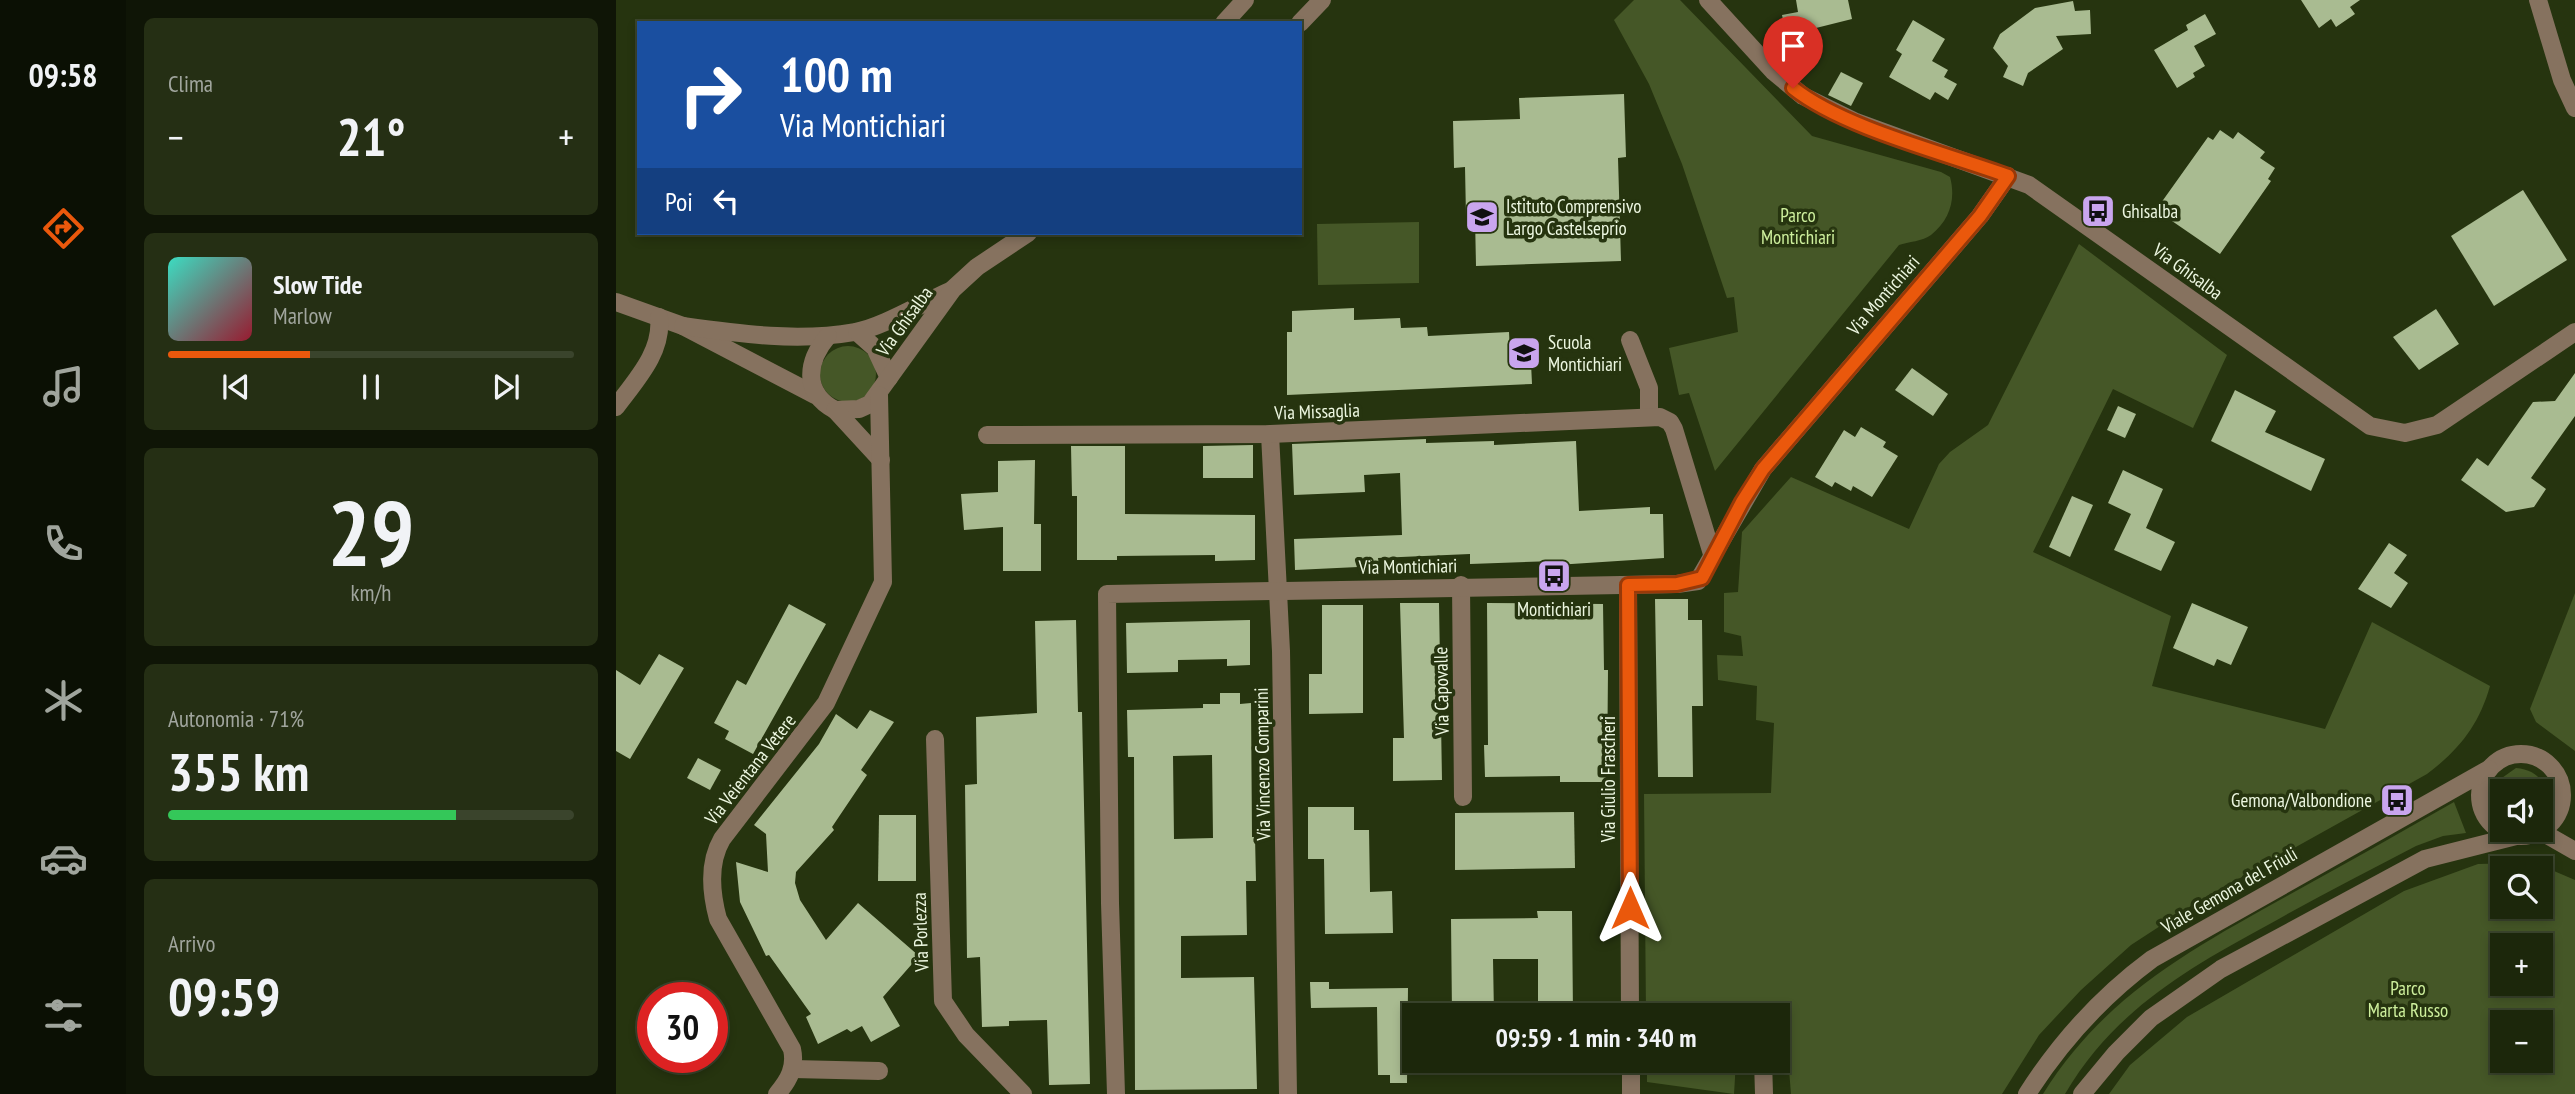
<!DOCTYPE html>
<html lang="it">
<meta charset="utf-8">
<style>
:root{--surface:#1c270b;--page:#252f14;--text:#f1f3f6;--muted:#a0a59d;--line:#3a442c;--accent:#ea580c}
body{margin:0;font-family:"PT Sans Narrow",sans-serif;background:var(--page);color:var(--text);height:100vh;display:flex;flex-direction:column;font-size:26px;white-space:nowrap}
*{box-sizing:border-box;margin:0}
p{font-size:23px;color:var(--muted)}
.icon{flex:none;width:38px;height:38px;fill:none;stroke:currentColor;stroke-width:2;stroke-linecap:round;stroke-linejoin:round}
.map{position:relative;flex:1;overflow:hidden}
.panel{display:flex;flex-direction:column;gap:18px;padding:18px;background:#0f1506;width:490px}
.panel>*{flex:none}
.banner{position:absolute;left:21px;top:21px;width:665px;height:214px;border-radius:0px;box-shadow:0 4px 10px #0003,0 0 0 2px var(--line);background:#1a4fa0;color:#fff;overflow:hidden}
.controls{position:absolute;left:1874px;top:779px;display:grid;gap:14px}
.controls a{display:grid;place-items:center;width:63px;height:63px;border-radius:0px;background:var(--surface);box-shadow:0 4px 10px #0003,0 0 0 2px var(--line);font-size:35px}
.speed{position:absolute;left:21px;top:982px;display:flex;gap:14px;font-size:35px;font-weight:700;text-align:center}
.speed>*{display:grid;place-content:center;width:91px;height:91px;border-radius:50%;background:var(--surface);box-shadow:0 4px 10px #0003,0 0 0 2px var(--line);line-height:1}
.speed .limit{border:10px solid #d22;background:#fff;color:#111}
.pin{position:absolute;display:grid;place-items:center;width:60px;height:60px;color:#fff;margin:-72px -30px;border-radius:50% 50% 50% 0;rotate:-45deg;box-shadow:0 0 7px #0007}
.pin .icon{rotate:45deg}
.me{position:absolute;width:77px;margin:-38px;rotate:0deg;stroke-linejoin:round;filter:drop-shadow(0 0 5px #0008)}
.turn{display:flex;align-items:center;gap:24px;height:147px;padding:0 28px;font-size:32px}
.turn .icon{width:91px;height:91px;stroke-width:2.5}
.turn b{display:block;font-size:49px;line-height:60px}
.then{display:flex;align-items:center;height:66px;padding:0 28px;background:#0003;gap:14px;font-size:26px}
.big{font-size:52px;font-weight:800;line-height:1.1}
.panel .widget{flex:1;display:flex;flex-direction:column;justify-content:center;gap:10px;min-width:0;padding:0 24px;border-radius:10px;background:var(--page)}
.panel .dial{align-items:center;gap:0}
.dial b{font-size:91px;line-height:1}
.song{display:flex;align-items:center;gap:21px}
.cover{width:84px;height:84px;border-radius:10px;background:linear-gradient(135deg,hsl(170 70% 55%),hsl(350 70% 35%))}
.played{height:7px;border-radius:4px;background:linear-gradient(90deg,var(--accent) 35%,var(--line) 35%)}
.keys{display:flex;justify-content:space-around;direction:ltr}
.heat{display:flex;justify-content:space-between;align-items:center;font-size:38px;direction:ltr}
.charge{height:10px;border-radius:5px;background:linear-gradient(90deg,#34c759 71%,var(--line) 0)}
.trip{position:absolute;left:786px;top:1003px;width:388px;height:70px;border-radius:0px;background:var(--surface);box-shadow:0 4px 10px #0003,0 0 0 2px var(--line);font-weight:800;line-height:70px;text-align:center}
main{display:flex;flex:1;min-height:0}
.menu{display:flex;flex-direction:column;width:126px;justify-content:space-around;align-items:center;background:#0b1004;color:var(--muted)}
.menu .icon{width:49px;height:49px}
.menu .on{color:var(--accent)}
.menu b{font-size:32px;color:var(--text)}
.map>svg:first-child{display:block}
.green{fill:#455727;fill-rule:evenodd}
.building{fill:#a9bb91;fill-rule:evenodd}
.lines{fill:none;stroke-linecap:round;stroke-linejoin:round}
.minor{stroke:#86725f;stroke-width:18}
.route-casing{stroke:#983908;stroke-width:18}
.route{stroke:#ea580c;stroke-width:12}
.labels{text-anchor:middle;stroke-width:7;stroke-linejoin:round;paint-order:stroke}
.poi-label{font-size:19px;fill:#edf7e1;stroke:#26340f;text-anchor:start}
.park-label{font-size:19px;fill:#cef09d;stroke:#26340f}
.street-label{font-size:19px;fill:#edf7e1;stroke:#26340f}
</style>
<main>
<nav class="menu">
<b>09:58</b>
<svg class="icon on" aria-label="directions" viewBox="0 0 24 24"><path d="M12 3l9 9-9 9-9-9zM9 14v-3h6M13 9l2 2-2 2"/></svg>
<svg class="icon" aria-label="music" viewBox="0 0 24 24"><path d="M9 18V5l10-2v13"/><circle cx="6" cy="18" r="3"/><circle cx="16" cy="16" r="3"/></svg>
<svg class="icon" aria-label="phone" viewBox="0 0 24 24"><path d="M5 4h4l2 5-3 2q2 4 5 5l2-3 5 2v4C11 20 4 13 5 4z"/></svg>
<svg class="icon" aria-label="climate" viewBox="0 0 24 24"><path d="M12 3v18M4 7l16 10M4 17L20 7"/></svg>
<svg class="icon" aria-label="car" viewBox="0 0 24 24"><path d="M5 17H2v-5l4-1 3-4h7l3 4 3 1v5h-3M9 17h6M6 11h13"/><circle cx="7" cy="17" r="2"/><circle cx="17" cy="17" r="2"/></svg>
<svg class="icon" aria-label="filters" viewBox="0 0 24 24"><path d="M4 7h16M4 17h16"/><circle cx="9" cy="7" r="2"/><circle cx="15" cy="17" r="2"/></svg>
</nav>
<section class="panel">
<div class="widget"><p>Clima</p>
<div class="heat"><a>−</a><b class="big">21°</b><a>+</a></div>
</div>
<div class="widget">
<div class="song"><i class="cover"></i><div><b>Slow Tide</b><p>Marlow</p></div></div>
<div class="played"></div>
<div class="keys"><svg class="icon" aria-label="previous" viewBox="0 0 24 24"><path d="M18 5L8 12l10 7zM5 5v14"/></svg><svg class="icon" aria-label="pause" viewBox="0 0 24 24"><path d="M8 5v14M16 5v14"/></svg><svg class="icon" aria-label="next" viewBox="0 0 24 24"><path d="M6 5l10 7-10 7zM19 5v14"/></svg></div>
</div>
<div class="widget dial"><b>29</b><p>km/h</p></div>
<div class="widget"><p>Autonomia · 71%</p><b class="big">355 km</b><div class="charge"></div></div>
<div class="widget"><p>Arrivo</p><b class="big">09:59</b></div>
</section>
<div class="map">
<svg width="1959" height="1094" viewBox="0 0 1959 1094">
<rect width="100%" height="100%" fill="#26340f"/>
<g class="green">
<path d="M1018,0H1064L1196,136L1325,172L1334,177C1340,199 1334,220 1315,235C1307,241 1292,242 1283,245L1099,471L1073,393L1063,395L1053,348L1122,332L1118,297L1111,298L1066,164L1033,84L998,20Z"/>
<polygon points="803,222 803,283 702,285 701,224"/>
<path d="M1463,244L1611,355L1577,428L1497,389L1417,552L1555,616L1536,686L1709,729L1756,622L1874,686C1863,725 1843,750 1811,774L1581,902L1515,945L1465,990L1423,1035L1386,1094H1175L1168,1007H1123L1122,1015H1030L1028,794L1155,793L1158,723L1140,720L1141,686L1102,680L1101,655L1127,656L1125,636L1108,632V593L1122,592L1126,532L1175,477L1293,529L1323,464L1334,452L1372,425Z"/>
<circle cx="232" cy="374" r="28"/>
<polygon points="1959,593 1959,751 1920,722 1914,709"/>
<path d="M1900,768C1924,770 1937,788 1925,811V791H1886V813C1877,803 1878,792 1883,780Z"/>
<path d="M1838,802L1850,833L1827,836L1800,846C1750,872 1699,898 1650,926C1569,970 1497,1012 1449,1094H1427C1488,996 1574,950 1671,896C1727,865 1782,834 1838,802Z"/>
<path d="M1904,863L1931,868L1959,880V1094H1493L1514,1065L1571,1017L1788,891L1862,864ZM1886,868H1925V906H1886ZM1886,945H1925V984H1886ZM1886,1022H1925V1060H1886Z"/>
<polygon points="1031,1061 1120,1061 1118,1094 1031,1082"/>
</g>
<g class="building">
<polygon points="1180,0 1232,0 1236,19 1196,29 1206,49 1189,58 1171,39 1166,15 1182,12"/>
<polygon points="1685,0 1744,0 1734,7 1739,14 1720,27 1715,19 1703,28"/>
<polygon points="1457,1 1459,11 1474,10 1475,34 1440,36 1447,49 1412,73 1407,86 1387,77 1392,66 1377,48 1384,34 1419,8"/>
<polygon points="1589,14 1600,34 1578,46 1589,66 1577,73 1579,77 1561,88 1538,50 1572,30 1570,25"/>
<polygon points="1297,20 1329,39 1316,61 1332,70 1328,77 1341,84 1332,100 1319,92 1314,100 1273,77 1286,54 1280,50"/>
<polygon points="1225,72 1247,83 1235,106 1212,95"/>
<polygon points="1008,94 1010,157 1002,158 1005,261 860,266 859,217 850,217 849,167 838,168 837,121 904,119 903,98"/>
<polygon points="1604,130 1617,139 1622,132 1649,152 1644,158 1659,168 1652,179 1655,181 1604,254 1540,210 1592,137 1597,140"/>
<polygon points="1907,190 1951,260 1878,306 1835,236"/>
<polygon points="738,308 738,320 784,318 785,328 811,327 812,336 893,332 894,354 908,353 909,364 915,363 916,384 671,395 671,332 676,332 676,311"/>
<polygon points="1820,309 1843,344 1803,370 1777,337"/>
<polygon points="1296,368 1332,394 1317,416 1279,390"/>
<polygon points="1959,373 1959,416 1915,478 1930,489 1918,507 1890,512 1845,480 1861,458 1872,466 1917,402 1939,401"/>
<polygon points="1619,390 1660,411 1649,432 1709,459 1695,491 1595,441"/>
<polygon points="1502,406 1520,414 1509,438 1491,430"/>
<polygon points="1245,427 1270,442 1267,447 1282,456 1256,497 1237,486 1235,491 1219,482 1216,487 1199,477 1228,430 1239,437"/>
<polygon points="810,439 810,443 878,441 878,445 960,441 963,511 1034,507 1034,514 1047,514 1048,558 940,565 939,561 854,564 854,554 762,558 763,566 679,570 678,539 786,535 784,473 748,475 749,492 678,495 676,444"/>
<polygon points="637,445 637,478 587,478 587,446"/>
<polygon points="455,446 509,446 509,514 639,515 639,560 599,561 599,555 501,556 501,560 461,560 461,496 456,496"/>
<polygon points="419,460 418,524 425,524 425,571 387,571 387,527 348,530 345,494 382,492 382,461"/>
<polygon points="1507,470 1547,489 1530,528 1559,542 1545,571 1498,550 1515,514 1492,503"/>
<polygon points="1456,496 1477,505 1454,557 1433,547"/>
<polygon points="1773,543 1791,555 1778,573 1792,583 1775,608 1742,589"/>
<polygon points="1039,599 1072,599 1072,620 1086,620 1087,706 1076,706 1077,777 1042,777"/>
<polygon points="784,603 823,603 826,780 777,781 777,738 788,738"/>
<polygon points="871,603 987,604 988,670 992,670 991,782 944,782 944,776 869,777 868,745 872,745"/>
<polygon points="1576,603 1632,627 1615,665 1601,659 1598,666 1557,648"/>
<polygon points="173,604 210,624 137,754 109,739 113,731 98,723 121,680 130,685"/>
<polygon points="706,605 747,605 747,713 693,714 693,674 706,674"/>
<polygon points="460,620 462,712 466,712 474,1084 433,1085 431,1020 393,1021 393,1026 366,1027 364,957 351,958 349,785 361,784 360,717 421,713 419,621"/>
<polygon points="634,620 634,665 611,666 611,659 562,660 562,672 511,673 510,623"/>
<polygon points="43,654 68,668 14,759 0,751 0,670 24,685"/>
<path d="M604,693H624V704L635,703L636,837H639L640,881H630L631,935L565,936V978L638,977L641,1089L519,1090L518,757H512L511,710L587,708V704H604ZM596,755L597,838L558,839L557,756Z"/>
<polygon points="254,710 278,722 245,770 251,775 216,827 218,830 180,872 179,883 184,900 210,940 242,903 303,956 267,997 284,1026 255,1042 246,1026 235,1032 231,1029 202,1044 190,1017 195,1014 153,955 150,956 124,902 120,862 152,872 150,834 138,825 203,744 220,714 241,729"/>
<polygon points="82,758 105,770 94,790 71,778"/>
<polygon points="692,807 738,807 738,830 753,830 754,892 776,891 777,933 709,934 708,859 692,859"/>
<polygon points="958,812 959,868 839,870 839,813"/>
<polygon points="263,815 300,815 300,881 262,881"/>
<polygon points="921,911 956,911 957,1015 922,1015 922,959 877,959 878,1015 836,1015 835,919 922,918"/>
<polygon points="694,982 713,982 713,989 792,988 791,1083 774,1083 774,1075 762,1075 761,1007 695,1008"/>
</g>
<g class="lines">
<g class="minor">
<polyline points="1092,0 1157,71 1187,96 1240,122 1413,185 1754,426 1789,433 1821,425 1959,332"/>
<polyline points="1922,0 1946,80 1959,108"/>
<polyline points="608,23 629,0"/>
<polyline points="684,23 706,0"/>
<polyline points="0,302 67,326 199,395"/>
<path d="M67,326C125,334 182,342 239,332C265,328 308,302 334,291"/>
<polyline points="241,332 259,348 273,378"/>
<path d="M212,336C190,362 187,393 219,410L243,409L254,404L337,289L361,267L412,233"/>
<polyline points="1014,340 1033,388 1033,416"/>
<path d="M0,407C20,380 47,352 43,317"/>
<polyline points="219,410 265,460"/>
<polyline points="654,434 665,651 672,1094"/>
<polyline points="371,435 654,434 1044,417 1054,422 1058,429 1096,554"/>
<polyline points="845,585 847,797"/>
<polyline points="1012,585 1014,1015"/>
<polyline points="319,739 327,1001 350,1035 407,1094"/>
<circle cx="1905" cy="795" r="41"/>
<polyline points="1924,831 1959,851"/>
<polyline points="1015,1060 1015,1094"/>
<polyline points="1147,1060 1148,1094"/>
<polyline points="177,1069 263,1071"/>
<path d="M161,1094C173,1080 180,1067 176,1049L102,919C95,893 92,863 106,839L210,703L267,582L263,395"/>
<polyline points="500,1094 494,903 491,594 1061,584 1082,581 1147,469 1364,216 1392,176"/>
<path d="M1411,1094C1445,1041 1486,996 1536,959L1873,769"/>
<polyline points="1466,1094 1500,1053 1535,1018 1605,969 1809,859 1900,836"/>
</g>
</g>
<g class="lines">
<g class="route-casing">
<path id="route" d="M1014,908L1012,585L1061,584L1086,578L1126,502L1147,469L1364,216L1392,176C1329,153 1227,128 1177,88"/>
</g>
<use href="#route" class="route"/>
</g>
<defs>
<g id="bus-square" transform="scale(1.75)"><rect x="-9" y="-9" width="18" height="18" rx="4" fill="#c9a5ee" stroke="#26340f"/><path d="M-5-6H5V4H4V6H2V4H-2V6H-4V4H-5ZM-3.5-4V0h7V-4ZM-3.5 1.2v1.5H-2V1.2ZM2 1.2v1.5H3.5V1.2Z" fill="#111"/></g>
<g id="school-square" transform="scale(1.75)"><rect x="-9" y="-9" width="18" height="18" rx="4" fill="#c9a5ee" stroke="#26340f"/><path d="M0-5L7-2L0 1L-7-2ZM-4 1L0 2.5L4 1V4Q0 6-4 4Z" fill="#111"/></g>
</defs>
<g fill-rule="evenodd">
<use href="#bus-square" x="1482" y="211"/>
<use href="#school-square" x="866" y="217"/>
<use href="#school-square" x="908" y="353"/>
<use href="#bus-square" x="938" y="576"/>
<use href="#bus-square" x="1781" y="800"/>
</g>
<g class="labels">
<g class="poi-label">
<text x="890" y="213">Istituto Comprensivo<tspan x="890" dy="22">Largo Castelseprio</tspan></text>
<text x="1506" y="218">Ghisalba</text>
<text x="932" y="349">Scuola<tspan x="932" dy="22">Montichiari</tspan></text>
<text x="938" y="616" text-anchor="middle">Montichiari</text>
<text x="1756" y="807" text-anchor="end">Gemona/Valbondione</text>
</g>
<g class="park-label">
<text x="1182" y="222">Parco<tspan x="1182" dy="22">Montichiari</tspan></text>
<text x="1792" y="995">Parco<tspan x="1792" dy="22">Marta Russo</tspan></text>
</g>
<g class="street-label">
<text transform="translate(1572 271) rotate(36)" y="7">Via Ghisalba</text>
<text transform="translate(1267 295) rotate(-49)" y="7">Via Montichiari</text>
<text transform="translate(288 321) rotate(-54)" y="7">Via Ghisalba</text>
<text transform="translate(701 411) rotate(-2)" y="7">Via Missaglia</text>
<text transform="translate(792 566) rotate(-1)" y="7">Via Montichiari</text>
<text transform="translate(825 691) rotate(-91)" y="7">Via Capovalle</text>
<text transform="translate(646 764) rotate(-91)" y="7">Via Vincenzo Comparini</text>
<text transform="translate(134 769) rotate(-52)" y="7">Via Veientana Vetere</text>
<text transform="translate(992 779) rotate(-90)" y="7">Via Giulio Frascheri</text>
<text transform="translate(1613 890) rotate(-30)" y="7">Viale Gemona del Friuli</text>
<text transform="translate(304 932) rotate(-92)" y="7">Via Porlezza</text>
</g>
</g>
</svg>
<div class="controls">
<a><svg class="icon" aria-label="sound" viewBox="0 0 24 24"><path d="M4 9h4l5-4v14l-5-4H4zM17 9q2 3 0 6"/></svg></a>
<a><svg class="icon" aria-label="search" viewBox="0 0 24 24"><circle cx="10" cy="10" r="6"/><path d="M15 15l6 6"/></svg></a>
<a>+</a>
<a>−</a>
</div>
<div class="speed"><div class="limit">30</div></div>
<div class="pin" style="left:1177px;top:88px;background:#d93025"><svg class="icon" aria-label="arrive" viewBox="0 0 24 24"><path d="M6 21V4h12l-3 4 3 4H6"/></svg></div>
<svg class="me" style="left:1014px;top:908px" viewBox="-20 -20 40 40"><path d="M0-17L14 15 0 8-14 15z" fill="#ea580c" stroke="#fff" stroke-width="4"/></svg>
<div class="trip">09:59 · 1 min · 340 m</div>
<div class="banner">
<div class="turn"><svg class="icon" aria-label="right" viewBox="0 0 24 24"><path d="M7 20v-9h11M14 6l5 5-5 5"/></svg><div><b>100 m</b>Via Montichiari</div></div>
<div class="then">Poi<svg class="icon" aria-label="left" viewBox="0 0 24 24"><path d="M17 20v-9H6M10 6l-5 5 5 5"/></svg></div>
</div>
</div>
</main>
